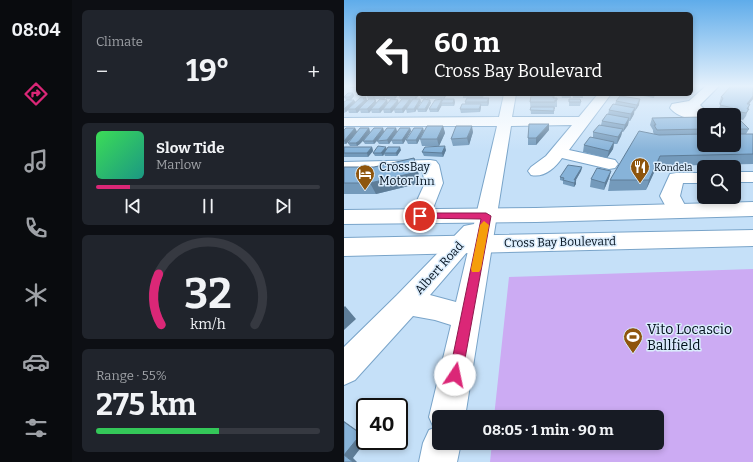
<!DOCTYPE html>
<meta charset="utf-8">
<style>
:root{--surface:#171b24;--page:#20242c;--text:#f1f3f6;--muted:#9ea1a6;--line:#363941;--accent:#db2777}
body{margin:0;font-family:Bitter,serif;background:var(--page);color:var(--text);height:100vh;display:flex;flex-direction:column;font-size:15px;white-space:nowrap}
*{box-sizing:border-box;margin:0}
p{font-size:13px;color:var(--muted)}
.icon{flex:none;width:22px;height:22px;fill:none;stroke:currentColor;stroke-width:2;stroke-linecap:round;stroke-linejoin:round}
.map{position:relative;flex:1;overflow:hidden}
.details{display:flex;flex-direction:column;gap:10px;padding:10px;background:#0d0f14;width:272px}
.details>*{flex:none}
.top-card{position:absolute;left:12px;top:12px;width:337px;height:84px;border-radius:6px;box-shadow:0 2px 6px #0003;background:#202124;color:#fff;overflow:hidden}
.controls{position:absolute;left:353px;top:108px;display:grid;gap:8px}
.controls a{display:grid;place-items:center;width:44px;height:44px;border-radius:6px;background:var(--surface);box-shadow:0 2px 6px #0003;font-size:20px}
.speed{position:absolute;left:12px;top:398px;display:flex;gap:8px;font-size:20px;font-weight:700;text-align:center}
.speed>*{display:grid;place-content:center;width:52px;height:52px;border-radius:50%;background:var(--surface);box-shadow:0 2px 6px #0003;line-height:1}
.speed .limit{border:2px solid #111;border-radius:6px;background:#fff;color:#111}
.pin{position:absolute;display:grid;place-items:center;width:34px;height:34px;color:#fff;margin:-17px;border:2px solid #fff;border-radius:50%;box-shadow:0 1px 4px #0007}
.me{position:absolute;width:44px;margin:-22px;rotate:11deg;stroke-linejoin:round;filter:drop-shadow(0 0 3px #0008)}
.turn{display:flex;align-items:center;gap:14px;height:84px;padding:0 12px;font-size:18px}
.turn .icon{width:52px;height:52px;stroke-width:2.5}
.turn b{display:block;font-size:28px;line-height:34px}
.big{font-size:30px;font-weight:700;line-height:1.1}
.details .tile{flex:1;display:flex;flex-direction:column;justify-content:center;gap:6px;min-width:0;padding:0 14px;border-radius:6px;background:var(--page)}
.details .dial{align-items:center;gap:0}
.dial svg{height:104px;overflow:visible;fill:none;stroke:var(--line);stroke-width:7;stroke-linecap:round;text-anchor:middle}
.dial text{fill:var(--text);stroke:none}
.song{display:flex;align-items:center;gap:12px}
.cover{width:48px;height:48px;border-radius:6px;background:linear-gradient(135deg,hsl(130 70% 55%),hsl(170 70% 35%))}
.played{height:4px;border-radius:2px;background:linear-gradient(90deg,var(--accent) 15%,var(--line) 15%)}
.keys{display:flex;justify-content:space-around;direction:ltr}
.heat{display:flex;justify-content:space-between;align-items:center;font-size:22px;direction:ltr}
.charge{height:6px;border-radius:3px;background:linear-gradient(90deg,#34c759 55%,var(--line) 0)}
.trip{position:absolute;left:88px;top:410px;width:232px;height:40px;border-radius:6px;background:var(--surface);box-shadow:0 2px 6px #0003;font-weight:700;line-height:40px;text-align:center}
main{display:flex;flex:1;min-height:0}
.dock{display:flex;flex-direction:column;width:72px;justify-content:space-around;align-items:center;background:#090b0e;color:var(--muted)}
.dock .icon{width:28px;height:28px}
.dock .current{color:var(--accent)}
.dock b{font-size:18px;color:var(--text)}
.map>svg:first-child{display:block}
.green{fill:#ccabf3}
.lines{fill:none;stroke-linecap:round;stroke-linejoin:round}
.minor-casing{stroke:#79a4c9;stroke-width:2}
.major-casing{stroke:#79a4c9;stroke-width:2}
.minor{fill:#fff;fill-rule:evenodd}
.major{fill:#fff;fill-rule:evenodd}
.wall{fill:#749abb}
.shaded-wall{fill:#5e7d98}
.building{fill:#87b3d9;stroke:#5e7d98}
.route{fill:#db2777;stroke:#8e194d}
.slow{fill:#f59e0b}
.labels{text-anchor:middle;stroke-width:3;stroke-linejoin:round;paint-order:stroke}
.far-poi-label{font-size:10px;fill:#010e1b;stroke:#daecfc;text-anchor:start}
.poi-label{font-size:12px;fill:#010e1b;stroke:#daecfc;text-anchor:start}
.street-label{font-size:12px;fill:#010e1b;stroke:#daecfc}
.near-poi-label{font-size:14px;fill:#010e1b;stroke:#daecfc;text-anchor:start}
</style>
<main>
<nav class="dock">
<b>08:04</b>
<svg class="icon current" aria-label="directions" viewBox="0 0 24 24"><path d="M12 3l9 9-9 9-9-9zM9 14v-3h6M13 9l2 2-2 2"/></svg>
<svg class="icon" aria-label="music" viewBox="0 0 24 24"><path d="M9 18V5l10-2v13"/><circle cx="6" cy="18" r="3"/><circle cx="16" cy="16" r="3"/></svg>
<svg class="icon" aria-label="phone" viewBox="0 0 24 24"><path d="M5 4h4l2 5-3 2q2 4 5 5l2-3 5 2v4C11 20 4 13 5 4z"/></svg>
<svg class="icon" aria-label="climate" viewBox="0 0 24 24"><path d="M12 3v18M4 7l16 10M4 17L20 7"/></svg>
<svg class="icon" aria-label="car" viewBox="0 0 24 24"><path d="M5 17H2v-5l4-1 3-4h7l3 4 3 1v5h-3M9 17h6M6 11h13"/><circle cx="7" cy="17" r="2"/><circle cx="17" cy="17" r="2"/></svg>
<svg class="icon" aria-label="filters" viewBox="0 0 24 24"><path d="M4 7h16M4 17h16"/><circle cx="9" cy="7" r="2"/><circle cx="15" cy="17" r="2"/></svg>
</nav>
<section class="details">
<div class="tile"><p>Climate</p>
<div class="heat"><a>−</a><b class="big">19°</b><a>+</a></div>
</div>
<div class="tile">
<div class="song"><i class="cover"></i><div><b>Slow Tide</b><p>Marlow</p></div></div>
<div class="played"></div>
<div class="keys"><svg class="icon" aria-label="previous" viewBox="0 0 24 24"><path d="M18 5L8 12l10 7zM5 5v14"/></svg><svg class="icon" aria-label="pause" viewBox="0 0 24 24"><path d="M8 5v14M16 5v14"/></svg><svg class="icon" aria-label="next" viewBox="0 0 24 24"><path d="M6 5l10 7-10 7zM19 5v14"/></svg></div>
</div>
<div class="tile dial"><svg viewBox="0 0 100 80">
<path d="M14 69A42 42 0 1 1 86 69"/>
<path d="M14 69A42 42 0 0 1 12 30" stroke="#db2777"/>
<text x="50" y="56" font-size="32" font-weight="700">32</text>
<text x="50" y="72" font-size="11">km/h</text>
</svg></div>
<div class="tile"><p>Range · 55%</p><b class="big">275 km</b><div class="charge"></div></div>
</section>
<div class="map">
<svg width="409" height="462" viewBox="0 0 409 462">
<rect width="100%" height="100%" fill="#c5e0f8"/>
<polygon class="green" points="409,269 409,462 146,462 148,443 313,443 313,417 150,417 165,277"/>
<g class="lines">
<g class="minor-casing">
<g id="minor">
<path d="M362,86H375L356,105L362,111C354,123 334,118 326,108L328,104L345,101Z"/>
<path d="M160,94H172L168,117H235L254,94H267L225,150L271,160L274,164L271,168L265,169L218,158C211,168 200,178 187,175L184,171L187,167L202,156L228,125L167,126L121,417H95V443H117L113,462H75L79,443L85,430L90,428L85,417L107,325L91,320L69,316L11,380L0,385V347L53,295L120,226L130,224L153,126H0V118L155,117ZM124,251L112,302L86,295Z"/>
<polygon points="86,160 92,161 95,165 99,183 86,216 83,221 76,223 69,221 66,216 81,183 78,170 0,172 0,162"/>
<rect x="390" y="172" width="19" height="10"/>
<polygon points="332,173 360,173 360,183 339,183 336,196 344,211 341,216 334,218 327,216 316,196 326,174"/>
</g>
</g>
<g class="major-casing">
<g id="major">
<polygon points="409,202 409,216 192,222 0,224 0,210 192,208"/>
<polygon points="409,230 409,246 0,256 0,238"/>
</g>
</g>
<use href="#minor" class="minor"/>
<use href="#major" class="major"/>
</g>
<g class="wall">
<polygon points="5,86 14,86 13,88 6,88"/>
<polygon points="409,86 409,99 405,104 406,104 402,116 399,120 395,119 405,129 402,134 409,134 409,164 313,166 302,190 264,191 266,180 310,134 309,132 309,130 306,125 308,118 360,117 360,145 390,145 390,115 386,115 373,112 377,104 375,104 377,97"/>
<polygon points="14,91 14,94 24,94 23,95 13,96 12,92"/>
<polygon points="9,93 10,96 7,100 10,100 11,102 23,100 23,102 31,99 33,103 43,100 44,104 55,103 58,99 56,99 55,96 57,94 102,94 102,96 100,99 83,99 83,98 82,99 77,99 76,94 72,99 76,99 77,102 71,112 63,113 62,109 59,113 51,113 50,110 47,113 40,113 39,109 36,113 28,113 27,110 25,113 17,113 16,110 13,113 5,113 4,110 2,112 0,113 0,102 3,100 2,100 0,97"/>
<polygon points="119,94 140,94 139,98 119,98"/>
<polygon points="217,94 227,94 227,98 218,98"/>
<polygon points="228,94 239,94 239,98 229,98"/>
<polygon points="288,94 311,94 310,98"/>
<polygon points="54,95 51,99 42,99 42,97 40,99 31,99 31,98 30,99 24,99 23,96"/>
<polygon points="145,98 145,102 144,106 137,106 137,107 136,112 117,113 116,109 121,104 121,102"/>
<polygon points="210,98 213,98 213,107 211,107 211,109 210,109 210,114 187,114 186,102"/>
<polygon points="110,99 111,102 110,106 98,106 98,105 94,112 86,112 85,109 99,100"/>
<polygon points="225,99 237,102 236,106 225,106"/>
<polygon points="272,101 295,105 291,111 290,111 290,114 286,121 285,121 284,125 279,132 278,132 277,136 273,144 270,144 269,149 263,158 239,152 240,145 249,137 249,132 257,125 258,121 264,114 265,110 271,104"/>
<polygon points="87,103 82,112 74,112 73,109"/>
<polygon points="99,126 101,133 95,146 78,146 76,139"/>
<polygon points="11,128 13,132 25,128 26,132 39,128 40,132 52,128 53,132 45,144 35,144 33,141 30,144 21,144 19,141 13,146 6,146 4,143 10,136 2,144 0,144 0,130"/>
<polygon points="66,128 67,131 59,144 49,144 47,140"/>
<polygon points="205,130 192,145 184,145 184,138"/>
<polygon points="80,131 73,144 64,144 62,140"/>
<polygon points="129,132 125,145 109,146 107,139"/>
<polygon points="0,147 28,147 29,151 24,157 0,157"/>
<polygon points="43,149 57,150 53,156 41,156 40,154 39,156 31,156 29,153"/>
<polygon points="102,150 99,157 80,156 78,152"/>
<polygon points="70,158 73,168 77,183 32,194 0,194 0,167 30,167"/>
<polygon points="238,167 237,171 232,180 232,184 230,187 219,184 219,181 216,180 216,177"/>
<polygon points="267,171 265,178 260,190 246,187 247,179"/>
</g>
<g class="shaded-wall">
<polygon points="9,93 10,96 7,100 5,97"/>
<polygon points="30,94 32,94 30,96 31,98 30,99 28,96"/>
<polygon points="40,94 43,94 41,96 42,97 40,99 39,96"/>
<polygon points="51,94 53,94 54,95 51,99 50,96"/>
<polygon points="72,94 76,94 71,100 71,96"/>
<polygon points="101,94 102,94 102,96 100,99 100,96"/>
<polygon points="409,96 409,99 402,107 403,104"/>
<polygon points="22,97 23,100 23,102 15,109 16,110 13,113 11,109"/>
<polygon points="145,98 145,102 144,106 143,102"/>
<polygon points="31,99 33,104 25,113 23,109"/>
<polygon points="66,99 67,102 59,113 58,109"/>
<polygon points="76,99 77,102 71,112 70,109"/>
<polygon points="98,99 99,102 97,103 98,105 94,112 93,109"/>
<polygon points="110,99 111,102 110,106 109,103"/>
<polygon points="296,99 295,105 291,111 293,105"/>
<polygon points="10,100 12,103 4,109 4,110 2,112 0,109"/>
<polygon points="43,100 44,104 36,113 35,109"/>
<polygon points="54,100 55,104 47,113 46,109"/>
<polygon points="86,100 87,103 82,112 81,109"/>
<polygon points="137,104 137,107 136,112 135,109"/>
<polygon points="291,108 290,114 286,121 287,114"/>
<polygon points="285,118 284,125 279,132 281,125"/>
<polygon points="205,124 205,130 192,145 192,138"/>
<polygon points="99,126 101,133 95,146 93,139"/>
<polygon points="128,126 129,132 125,145 123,138"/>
<polygon points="11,128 13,132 2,144 0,141"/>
<polygon points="25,128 26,132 16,144 13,146 12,143"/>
<polygon points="39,128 40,132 30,144 29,141"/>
<polygon points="52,128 53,132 45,144 43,140"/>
<polygon points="66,128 67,131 59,144 58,140"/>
<polygon points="79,128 80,131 73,144 72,140"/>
<polygon points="279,129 277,136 273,144 274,137"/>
<polygon points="270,142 269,149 263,158 265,151"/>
<polygon points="101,146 102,150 99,157 98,153"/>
<polygon points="28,147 29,151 24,157 23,153"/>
<polygon points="42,147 43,150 40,153 40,154 39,156 37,153"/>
<polygon points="56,147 57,150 53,156 52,153"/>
<polygon points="316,156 313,166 302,190 305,180"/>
<polygon points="70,158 73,168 77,183 32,194 26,183"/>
<polygon points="238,167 237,171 230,183 230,180"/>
<polygon points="267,171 265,178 260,190 261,183"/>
<polygon points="232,180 232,184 230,187 230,183"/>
<polygon points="1,306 12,319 0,330 0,307"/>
<polygon points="0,421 21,436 21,441 22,441 9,458 13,462 9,462 0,455"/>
</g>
<g class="building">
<polygon points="387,86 409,86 409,96 403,104 406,104 403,109 405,109 402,113 391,111 389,108 376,105 379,98 377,97"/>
<polygon points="4,93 9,93 5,97 0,97"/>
<polygon points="25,94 30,94 28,96 23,96"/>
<polygon points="31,94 41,94 39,96 30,96"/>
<polygon points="43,94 51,94 50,96 41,96"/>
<polygon points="57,94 72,94 71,96 55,96"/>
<polygon points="77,94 83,94 82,96 76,96"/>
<polygon points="83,94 101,94 100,96 82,96"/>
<polygon points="119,94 139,94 119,95"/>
<polygon points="191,94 210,94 210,98 209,98 209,96 190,96"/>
<rect x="229" y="94" width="10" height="1"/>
<polygon points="187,96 209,96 209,98 213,98 213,100 211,100 211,102 186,102"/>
<polygon points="276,96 296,99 293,105 272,101"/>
<polygon points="17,97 22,97 19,99 22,99 11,109 4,109"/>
<polygon points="123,98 145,98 143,102 121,102"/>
<polygon points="25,99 31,99 30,100 32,100 23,109 15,109"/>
<polygon points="36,99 43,100 35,109 27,109"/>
<polygon points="47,99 54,100 46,109 39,109"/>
<polygon points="58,99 66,99 58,109 50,109"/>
<polygon points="69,99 76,99 70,109 62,109"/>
<polygon points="80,99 86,100 81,109 73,109"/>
<polygon points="98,99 93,109 85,109 91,100"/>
<polygon points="99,99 110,99 109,103 97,103"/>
<polygon points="225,99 236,99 237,102 225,102"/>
<polygon points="3,100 10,100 0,109 0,102"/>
<polygon points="118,104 137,104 135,109 116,109"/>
<polygon points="269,104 291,108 287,114 265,110"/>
<polygon points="187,107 210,107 210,111 186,110"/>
<polygon points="263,114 285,118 281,125 258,121"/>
<polygon points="360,117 360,129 313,130 310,125 312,125 308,118"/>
<polygon points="390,117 393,117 405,129 395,129 390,124"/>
<polygon points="185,124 205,124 192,138 184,138"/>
<polygon points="255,125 279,129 274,137 249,132"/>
<polygon points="83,126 99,126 93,139 76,139"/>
<polygon points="112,126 128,126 123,138 107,139"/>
<polygon points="2,128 11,128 0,141 0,130"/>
<polygon points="16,128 25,128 15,141 12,143 4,143"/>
<polygon points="30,128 39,128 29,141 19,141"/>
<polygon points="43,128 52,128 43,140 33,141"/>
<polygon points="56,128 66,128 58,140 47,140"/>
<polygon points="70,128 79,128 72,140 62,140"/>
<polygon points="390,129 393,132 390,132"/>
<polygon points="295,131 315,135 360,134 360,145 390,145 390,134 409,134 409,154 316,156 305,180 266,180"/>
<polygon points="246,137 270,142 265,151 240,145"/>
<polygon points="34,146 42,147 37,153 29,153"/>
<polygon points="101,146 98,153 78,152 81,147"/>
<polygon points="0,147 28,147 23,153 0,153"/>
<polygon points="44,147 56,147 52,153 40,153"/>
<polygon points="70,158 73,172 26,183 0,183 0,167 30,167"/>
<polygon points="224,165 238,167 230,180 232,180 230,183 219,180 220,178 216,177"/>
<polygon points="253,168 267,171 261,183 247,179"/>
<polygon points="0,422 17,434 0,455 9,462 0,462"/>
</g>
<linearGradient id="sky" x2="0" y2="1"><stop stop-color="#5facea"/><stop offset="0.57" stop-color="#e5f1fc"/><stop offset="1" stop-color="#e5f1fc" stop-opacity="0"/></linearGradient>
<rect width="409" height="151" fill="url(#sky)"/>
<polygon class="route" points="76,213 142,213 147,216 118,375 116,380 111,381 106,380 105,375 137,219 73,218 72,216"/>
<polygon class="slow" points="140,221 145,225 137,269 135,272 128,272 127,269 136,225"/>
<defs>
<g id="restaurant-pin" transform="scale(1)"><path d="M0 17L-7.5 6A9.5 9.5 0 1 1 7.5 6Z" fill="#8e550d" stroke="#daecfc"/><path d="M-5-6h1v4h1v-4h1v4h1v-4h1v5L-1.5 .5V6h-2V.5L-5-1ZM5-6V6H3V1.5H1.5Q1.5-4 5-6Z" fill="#fff"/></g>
<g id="hotel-pin" transform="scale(1)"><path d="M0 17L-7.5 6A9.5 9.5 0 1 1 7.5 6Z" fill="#8e550d" stroke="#daecfc"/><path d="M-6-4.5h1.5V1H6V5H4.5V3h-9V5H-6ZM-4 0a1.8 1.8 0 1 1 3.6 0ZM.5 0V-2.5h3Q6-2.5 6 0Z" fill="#fff"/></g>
<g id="stadium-pin" transform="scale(1)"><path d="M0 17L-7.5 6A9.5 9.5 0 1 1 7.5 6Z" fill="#8e550d" stroke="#daecfc"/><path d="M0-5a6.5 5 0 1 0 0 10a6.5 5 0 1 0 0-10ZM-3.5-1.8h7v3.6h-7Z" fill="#fff"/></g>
</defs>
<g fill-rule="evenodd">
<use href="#restaurant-pin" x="296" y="167"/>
<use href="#hotel-pin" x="21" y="174"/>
<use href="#stadium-pin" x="289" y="337"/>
</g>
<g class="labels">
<g class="far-poi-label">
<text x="310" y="171">Kondela</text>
</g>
<g class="poi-label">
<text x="35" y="171">CrossBay<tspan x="35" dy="14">Motor Inn</tspan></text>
</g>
<g class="street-label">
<text transform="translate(216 242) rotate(-1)" y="4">Cross Bay Boulevard</text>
<text transform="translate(95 268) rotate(-48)" y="4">Albert Road</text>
</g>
<g class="near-poi-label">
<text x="303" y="334">Vito Locascio<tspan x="303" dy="16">Ballfield</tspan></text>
</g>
</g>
</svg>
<div class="controls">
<a><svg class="icon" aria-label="sound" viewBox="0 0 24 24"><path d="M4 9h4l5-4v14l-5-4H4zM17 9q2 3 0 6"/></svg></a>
<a><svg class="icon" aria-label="search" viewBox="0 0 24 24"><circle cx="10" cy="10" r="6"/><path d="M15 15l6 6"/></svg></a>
</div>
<div class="speed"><div class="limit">40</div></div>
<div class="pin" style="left:76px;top:216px;background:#d93025"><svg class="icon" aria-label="arrive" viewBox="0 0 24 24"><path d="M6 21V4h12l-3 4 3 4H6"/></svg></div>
<svg class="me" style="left:111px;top:375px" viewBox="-20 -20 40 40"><circle r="19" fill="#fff"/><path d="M0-13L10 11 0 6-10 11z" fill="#db2777"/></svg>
<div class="trip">08:05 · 1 min · 90 m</div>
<div class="top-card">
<div class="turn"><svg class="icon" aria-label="left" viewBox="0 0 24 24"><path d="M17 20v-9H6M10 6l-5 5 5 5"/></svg><div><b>60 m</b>Cross Bay Boulevard</div></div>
</div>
</div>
</main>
